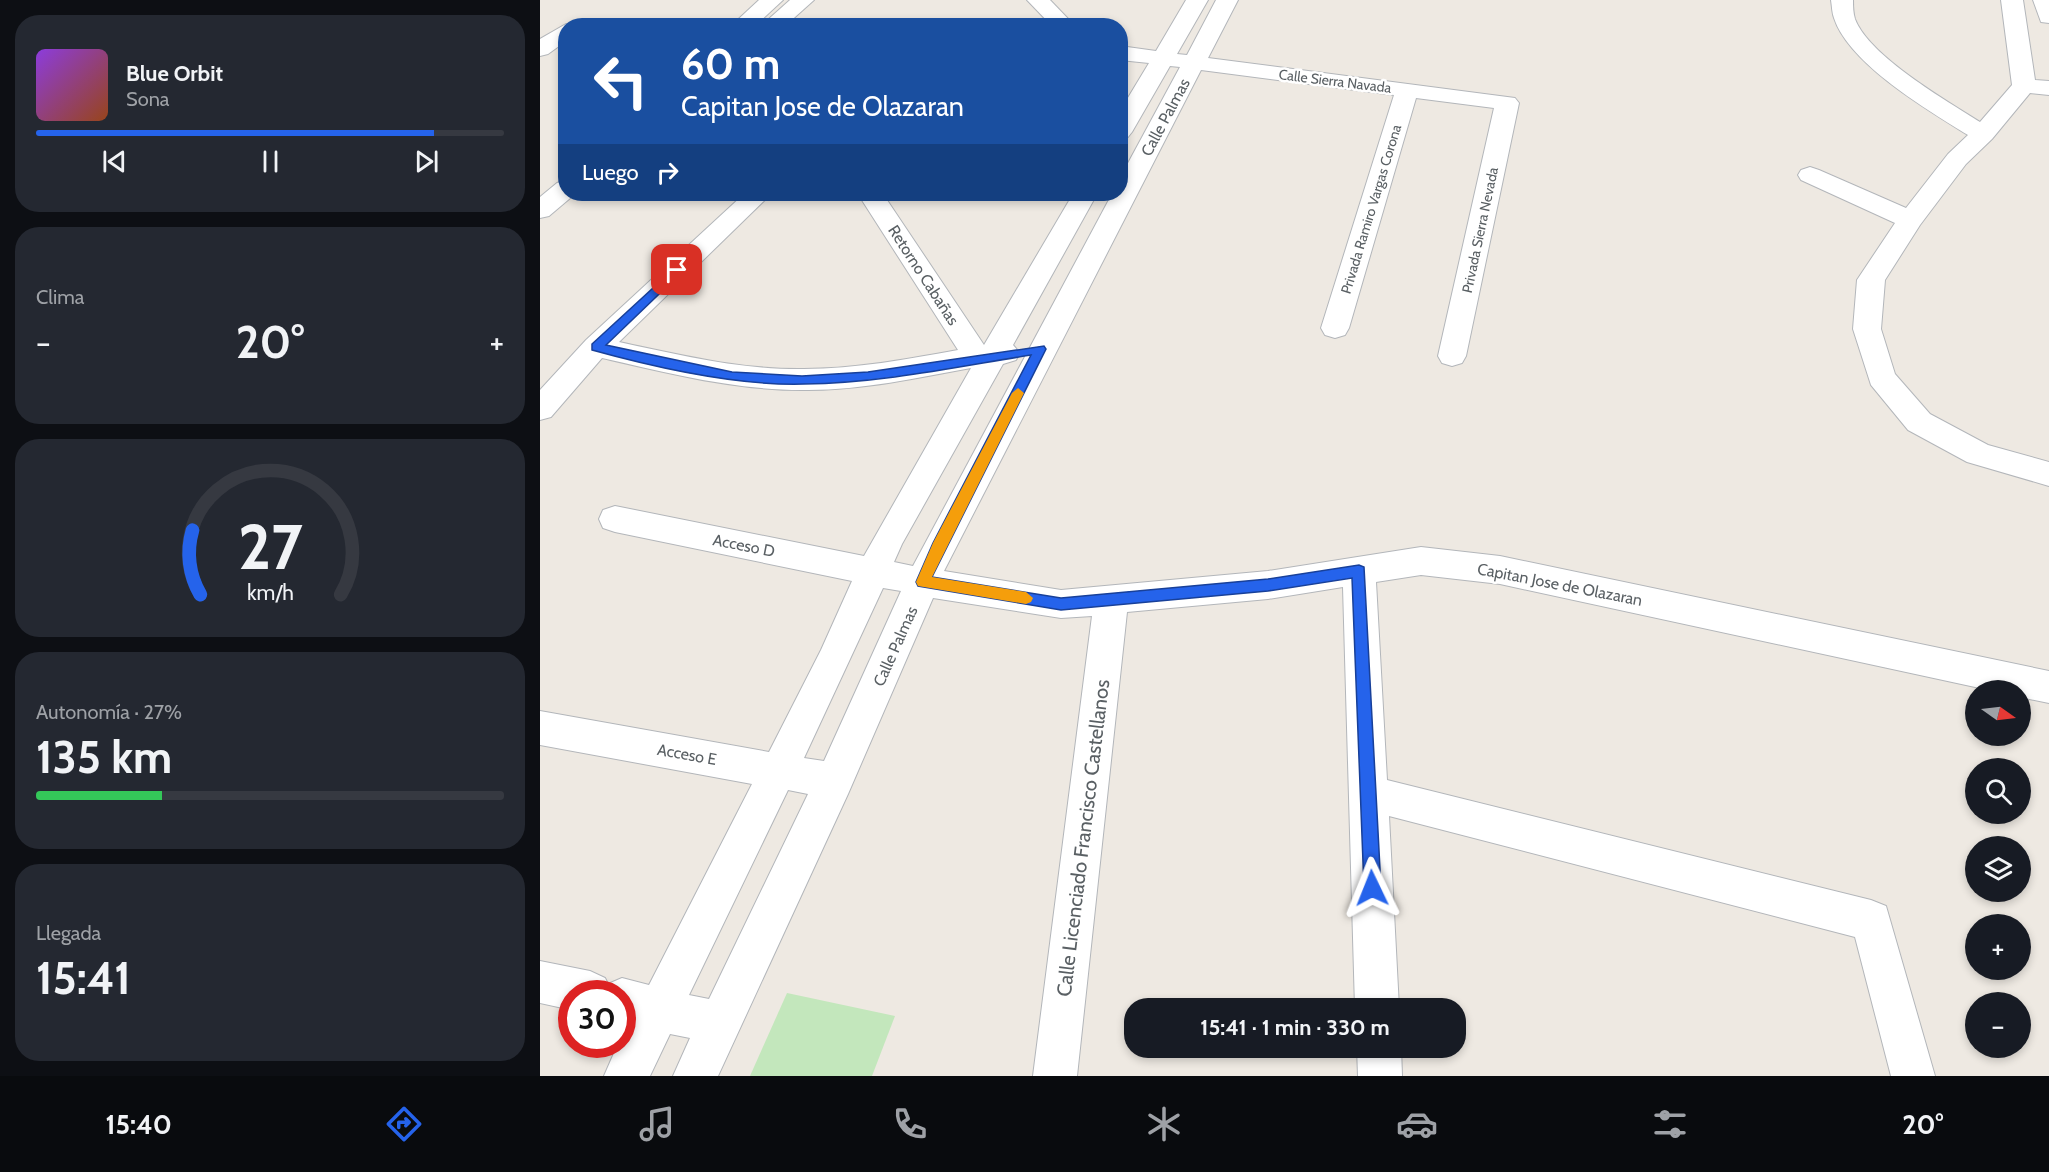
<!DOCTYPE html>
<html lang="es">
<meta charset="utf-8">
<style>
:root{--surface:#171b24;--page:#242831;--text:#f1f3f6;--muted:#9ea1a6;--line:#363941;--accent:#2563eb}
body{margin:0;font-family:Cabin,sans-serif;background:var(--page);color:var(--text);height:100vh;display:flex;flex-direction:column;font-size:22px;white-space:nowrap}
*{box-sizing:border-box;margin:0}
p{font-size:20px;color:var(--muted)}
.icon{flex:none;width:33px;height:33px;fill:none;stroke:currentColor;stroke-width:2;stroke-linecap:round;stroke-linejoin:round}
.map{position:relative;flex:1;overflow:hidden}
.drawer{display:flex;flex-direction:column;gap:15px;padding:15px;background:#0d0f14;width:540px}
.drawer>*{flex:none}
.guide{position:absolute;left:18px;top:18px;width:570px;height:183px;border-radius:24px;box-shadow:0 3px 9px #0003;background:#1a4fa0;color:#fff;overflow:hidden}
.needle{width:39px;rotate:104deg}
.buttons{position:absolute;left:1425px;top:680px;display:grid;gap:12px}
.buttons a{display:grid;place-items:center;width:66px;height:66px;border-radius:50%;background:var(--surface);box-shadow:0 3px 9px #0003;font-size:30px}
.speed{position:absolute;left:18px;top:980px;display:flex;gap:12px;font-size:30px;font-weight:700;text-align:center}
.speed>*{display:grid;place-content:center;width:78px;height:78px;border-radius:50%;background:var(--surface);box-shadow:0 3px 9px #0003;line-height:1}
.speed .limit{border:9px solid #d22;background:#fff;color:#111}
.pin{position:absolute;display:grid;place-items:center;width:51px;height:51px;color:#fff;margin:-26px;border-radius:12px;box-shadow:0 3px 9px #0006}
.me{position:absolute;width:66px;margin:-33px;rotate:358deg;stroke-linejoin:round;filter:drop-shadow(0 0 4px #0008)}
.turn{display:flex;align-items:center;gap:21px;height:126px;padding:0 24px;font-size:27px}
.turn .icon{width:78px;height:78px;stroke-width:2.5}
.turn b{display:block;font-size:42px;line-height:51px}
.then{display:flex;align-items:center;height:57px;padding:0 24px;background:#0003;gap:12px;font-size:22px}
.big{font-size:45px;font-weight:700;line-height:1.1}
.drawer .tile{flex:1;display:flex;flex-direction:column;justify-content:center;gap:9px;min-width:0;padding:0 21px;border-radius:24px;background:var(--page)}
.drawer .dial{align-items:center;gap:0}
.dial svg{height:156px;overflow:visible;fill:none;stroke:var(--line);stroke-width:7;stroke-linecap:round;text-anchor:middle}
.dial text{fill:var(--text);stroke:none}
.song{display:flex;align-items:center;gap:18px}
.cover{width:72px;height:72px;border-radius:9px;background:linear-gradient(135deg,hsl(270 70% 55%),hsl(20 70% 35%))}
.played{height:6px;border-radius:3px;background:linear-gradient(90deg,var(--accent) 85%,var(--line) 85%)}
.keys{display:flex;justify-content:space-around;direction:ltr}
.heat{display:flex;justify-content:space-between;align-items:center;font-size:33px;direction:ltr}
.charge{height:9px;border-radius:4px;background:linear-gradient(90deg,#34c759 27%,var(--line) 0)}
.trip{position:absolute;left:584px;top:998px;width:342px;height:60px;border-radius:24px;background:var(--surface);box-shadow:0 3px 9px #0003;font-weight:700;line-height:60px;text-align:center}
.tabs{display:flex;height:96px;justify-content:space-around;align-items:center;background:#090b0e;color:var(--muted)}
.tabs .icon{width:42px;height:42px}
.tabs .selected{color:var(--accent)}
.tabs b{font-size:27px;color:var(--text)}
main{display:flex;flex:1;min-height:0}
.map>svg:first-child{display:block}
.green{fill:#c3e7bc}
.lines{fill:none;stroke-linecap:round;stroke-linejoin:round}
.minor-casing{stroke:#b3b6ba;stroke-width:2}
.minor{fill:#fff;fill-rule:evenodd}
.route{fill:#2563eb;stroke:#184099;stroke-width:1.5}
.slow{fill:#f59e0b}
.labels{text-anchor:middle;stroke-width:5;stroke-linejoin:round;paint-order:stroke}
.far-street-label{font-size:14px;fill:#5a6064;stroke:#fff}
.street-label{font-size:16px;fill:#5a6064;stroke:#fff}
.near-street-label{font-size:20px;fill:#5a6064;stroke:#fff}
</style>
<main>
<section class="drawer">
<div class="tile">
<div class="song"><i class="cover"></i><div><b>Blue Orbit</b><p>Sona</p></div></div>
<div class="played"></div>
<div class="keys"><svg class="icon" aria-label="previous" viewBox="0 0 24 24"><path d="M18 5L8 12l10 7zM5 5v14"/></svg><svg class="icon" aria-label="pause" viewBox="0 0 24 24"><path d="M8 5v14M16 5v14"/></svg><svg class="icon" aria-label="next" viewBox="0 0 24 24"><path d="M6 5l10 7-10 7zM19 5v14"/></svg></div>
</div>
<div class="tile"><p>Clima</p>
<div class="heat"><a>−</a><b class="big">20°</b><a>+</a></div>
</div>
<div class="tile dial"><svg viewBox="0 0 100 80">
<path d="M14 69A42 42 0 1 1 86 69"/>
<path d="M14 69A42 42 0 0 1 10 36" stroke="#2563eb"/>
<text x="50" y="56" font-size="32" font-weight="700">27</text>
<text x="50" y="72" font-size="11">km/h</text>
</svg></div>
<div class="tile"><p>Autonomía · 27%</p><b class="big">135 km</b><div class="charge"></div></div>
<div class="tile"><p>Llegada</p><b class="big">15:41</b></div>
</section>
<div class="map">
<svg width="1509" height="1076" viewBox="0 0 1509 1076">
<rect width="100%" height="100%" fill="#eee9e2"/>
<polygon class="green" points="247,993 355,1016 332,1076 210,1076"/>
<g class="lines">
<g class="minor-casing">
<g id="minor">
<polygon points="219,0 243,0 215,26 191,26"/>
<polygon points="250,0 274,0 245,26 221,26"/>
<polygon points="487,0 510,0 535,26 512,26"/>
<path d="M646,0H668L637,54L647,55L676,0H698L668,58L975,98L979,103L926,356L922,363L912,366L902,363L898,356L954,108L876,98L809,328L805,335L795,338L785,335L781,328L854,95L661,70L404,571L521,590L728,571L881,547L960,556L1509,671V703L1480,697V690H1449L960,584L881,575L836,582L847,780L1331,900L1346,906L1395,1076H1351L1315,937L849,816L859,1008H815L803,587L728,599L587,612L537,1076H493L552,616L521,618L393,598L308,794L178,1076H133L150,1038L130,1034L110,1076H64L78,1044H82V1036L89,1023L82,1022V993H32V1010L0,1003V961L50,971L65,978L68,984L82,978L109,985L212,784L0,745V711L229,752L281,650L312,581L75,532L63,528L59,519L63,510L75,506L324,556L431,368C375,378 319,391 262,390C194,390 128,373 62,358L11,417L0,420V390L46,340L204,194H231L79,342C140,355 201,370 264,369C316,369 367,359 418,350L318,194H343L444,345L533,194H557L473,345L480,353L476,360L463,364L362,544L354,562L373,566L572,194H580V178L640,67L630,66L592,132L588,137L580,139V111L609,63L580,60V46L616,51ZM343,588L361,591L284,761L264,758ZM248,790L268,794L169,999L149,995Z"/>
<path d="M1291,0H1313C1313,6 1313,13 1315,19C1329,56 1407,101 1440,122L1472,85L1461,0H1483L1495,80L1509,81V95L1490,93L1452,139L1426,164L1380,225L1345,280L1341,329L1355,374L1390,414L1448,445L1509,462V486L1427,462L1368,430L1331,385L1313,329L1317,280L1355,223L1261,180L1258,175L1261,170L1270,167L1279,170L1366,208L1408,154L1428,135C1389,111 1309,64 1294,18C1292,13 1292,6 1291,0Z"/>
<polygon points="1493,0 1509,0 1509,23 1501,22"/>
<polygon points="26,24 30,26 26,26 26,41 8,54 0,56 0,39"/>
<polygon points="26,180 26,194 35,194 9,216 0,218 0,197 17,183"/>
<polygon points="817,1047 861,1047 862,1076 818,1076"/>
</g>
</g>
<use href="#minor" class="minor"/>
</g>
<path class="route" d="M137,266L143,270L141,273L66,345L192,372L262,376L328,372L504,346L506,349L392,577L521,598L728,579L819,565L824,567L841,888L838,894L832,897L826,894L824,888L812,578L728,591L521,610L378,586L376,582L393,543L491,355C416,367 341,383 264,384C197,386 117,368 52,350V344Z"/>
<polygon class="slow" points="478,388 484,393 392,577 486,592 493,598 491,602 486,604 378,586 376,582 393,543 472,393"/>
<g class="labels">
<g class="far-street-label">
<text transform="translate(795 81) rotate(7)" y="5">Calle Sierra Navada</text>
<text transform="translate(831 209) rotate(-73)" y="5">Privada Ramiro Vargas Corona</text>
<text transform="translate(940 230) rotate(-78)" y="5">Privada Sierra Nevada</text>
</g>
<g class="street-label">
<text transform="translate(625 117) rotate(-62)" y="6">Calle Palmas</text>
<text transform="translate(384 275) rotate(57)" y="6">Retorno Cabañas</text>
<text transform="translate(204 545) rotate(11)" y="6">Acceso D</text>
<text transform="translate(1020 584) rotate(11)" y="6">Capitan Jose de Olazaran</text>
<text transform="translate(355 646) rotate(-66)" y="6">Calle Palmas</text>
<text transform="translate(147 754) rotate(10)" y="6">Acceso E</text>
</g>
<g class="near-street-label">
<text transform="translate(543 838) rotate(-83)" y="7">Calle Licenciado Francisco Castellanos</text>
</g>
</g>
</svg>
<div class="buttons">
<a><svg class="needle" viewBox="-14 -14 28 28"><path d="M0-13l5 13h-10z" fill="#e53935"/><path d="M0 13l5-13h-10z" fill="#9ea1a6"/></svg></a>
<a><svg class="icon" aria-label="search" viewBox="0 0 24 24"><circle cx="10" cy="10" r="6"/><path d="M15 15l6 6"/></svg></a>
<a><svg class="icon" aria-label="layers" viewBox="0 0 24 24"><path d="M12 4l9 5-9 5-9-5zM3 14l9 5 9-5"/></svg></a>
<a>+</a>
<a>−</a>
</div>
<div class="speed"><div class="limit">30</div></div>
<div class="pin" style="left:137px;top:270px;background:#d93025"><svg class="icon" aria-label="arrive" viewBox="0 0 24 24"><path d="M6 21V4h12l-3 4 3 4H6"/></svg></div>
<svg class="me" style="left:832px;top:888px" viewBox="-20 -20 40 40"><path d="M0-17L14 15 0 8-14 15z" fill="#2563eb" stroke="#fff" stroke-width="4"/></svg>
<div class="trip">15:41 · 1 min · 330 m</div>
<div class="guide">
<div class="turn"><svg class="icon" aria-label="left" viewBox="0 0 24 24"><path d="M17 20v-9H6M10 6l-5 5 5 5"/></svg><div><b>60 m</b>Capitan Jose de Olazaran</div></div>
<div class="then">Luego<svg class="icon" aria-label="right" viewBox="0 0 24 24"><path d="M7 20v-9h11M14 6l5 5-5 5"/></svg></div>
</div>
</div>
</main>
<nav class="tabs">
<b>15:40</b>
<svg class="icon selected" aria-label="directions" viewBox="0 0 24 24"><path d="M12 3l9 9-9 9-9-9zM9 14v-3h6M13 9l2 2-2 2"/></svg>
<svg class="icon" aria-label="music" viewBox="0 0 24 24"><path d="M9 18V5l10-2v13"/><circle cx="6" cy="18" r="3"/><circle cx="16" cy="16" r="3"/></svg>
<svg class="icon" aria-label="phone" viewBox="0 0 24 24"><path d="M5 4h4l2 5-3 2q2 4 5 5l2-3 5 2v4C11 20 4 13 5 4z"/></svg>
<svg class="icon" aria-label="climate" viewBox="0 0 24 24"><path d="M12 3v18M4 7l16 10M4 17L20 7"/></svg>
<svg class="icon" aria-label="car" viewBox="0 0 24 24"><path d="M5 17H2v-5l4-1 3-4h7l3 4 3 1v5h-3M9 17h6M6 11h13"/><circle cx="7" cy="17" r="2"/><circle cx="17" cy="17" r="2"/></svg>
<svg class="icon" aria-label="filters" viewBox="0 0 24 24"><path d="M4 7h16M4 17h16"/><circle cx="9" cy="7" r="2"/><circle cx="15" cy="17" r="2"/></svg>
<b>20°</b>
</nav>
